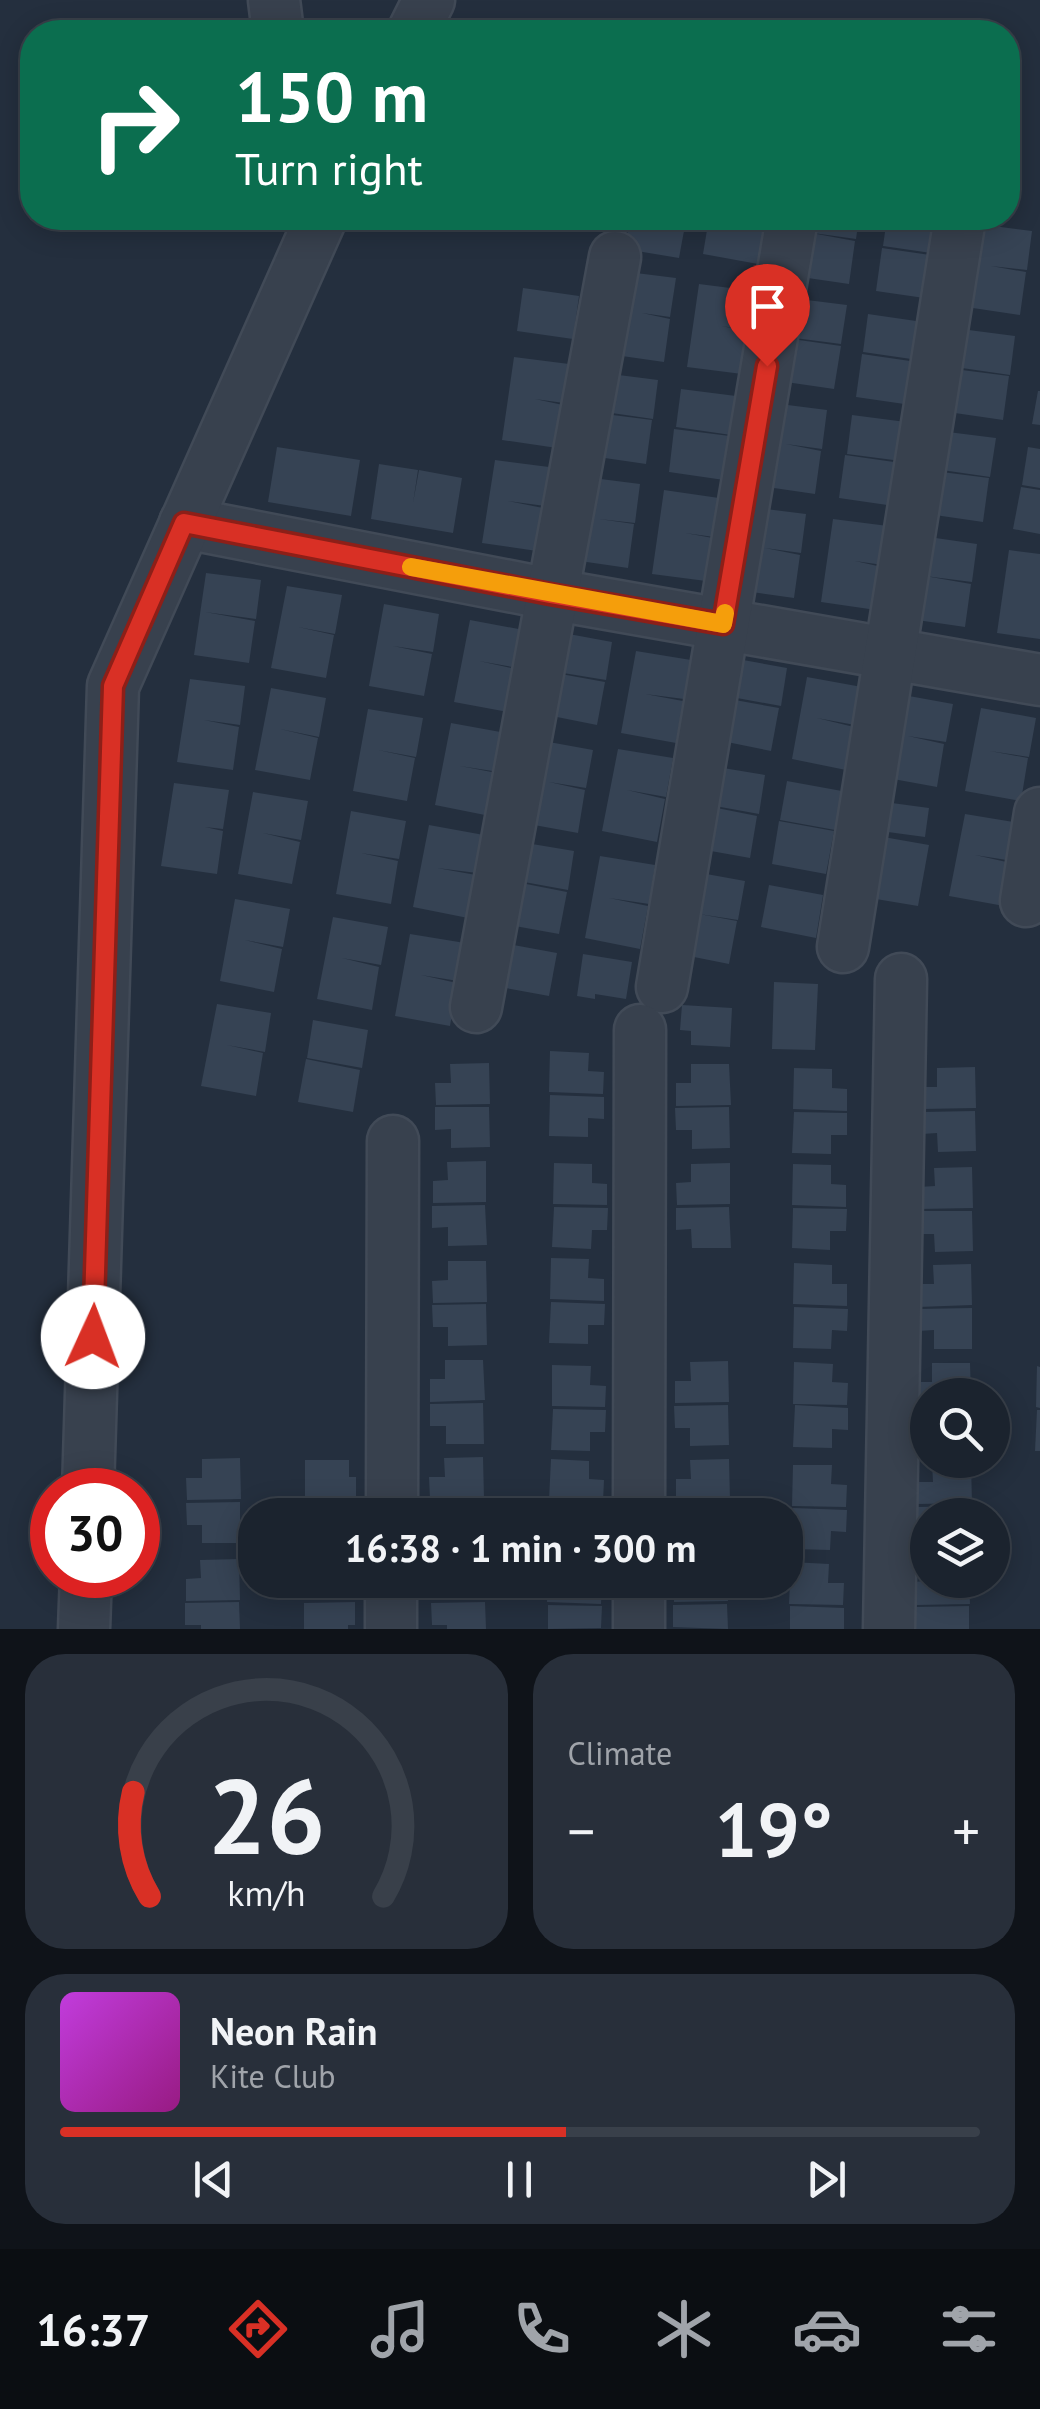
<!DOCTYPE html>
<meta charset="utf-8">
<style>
:root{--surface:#1b232e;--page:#282f3a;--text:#f1f3f6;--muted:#a0a4aa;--line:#39404a;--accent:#d93025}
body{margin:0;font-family:"PT Sans",sans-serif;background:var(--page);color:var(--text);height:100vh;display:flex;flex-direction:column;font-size:38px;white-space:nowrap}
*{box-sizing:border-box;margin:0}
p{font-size:32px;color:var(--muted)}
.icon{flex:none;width:55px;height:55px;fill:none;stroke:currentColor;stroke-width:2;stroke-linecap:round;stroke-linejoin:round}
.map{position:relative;height:1629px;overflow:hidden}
.panel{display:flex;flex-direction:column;gap:25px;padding:25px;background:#0f1319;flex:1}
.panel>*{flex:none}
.hud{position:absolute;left:20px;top:20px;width:1000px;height:210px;border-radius:40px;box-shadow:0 5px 25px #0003,0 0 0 2px var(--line);background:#0b6e4f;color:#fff;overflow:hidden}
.tools{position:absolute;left:910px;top:1378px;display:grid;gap:20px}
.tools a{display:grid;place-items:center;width:100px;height:100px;border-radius:50%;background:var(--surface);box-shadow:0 5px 25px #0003,0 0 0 2px var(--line);font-size:50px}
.speed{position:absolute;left:30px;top:1468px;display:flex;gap:20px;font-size:50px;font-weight:700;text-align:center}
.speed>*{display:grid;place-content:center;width:130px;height:130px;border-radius:50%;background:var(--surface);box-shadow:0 5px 25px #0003,0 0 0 2px var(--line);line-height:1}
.speed .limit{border:15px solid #d22;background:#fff;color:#111}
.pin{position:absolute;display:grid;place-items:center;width:85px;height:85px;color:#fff;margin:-102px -42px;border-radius:50% 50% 50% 0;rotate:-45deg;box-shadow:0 0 10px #0007}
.pin .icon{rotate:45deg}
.me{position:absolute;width:110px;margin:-55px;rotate:2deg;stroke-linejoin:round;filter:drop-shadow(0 0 8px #0008)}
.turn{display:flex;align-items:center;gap:35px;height:210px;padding:0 50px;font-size:45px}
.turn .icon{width:130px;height:130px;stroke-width:2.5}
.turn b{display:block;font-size:70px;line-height:85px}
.big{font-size:75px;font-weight:700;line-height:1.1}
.panel .widget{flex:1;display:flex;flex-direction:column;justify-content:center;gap:15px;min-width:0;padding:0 35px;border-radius:40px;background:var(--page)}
.panel .dial{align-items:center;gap:0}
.dial svg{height:260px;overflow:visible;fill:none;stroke:var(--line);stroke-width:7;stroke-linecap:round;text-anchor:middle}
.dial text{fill:var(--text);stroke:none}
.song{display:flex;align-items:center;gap:30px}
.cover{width:120px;height:120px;border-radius:15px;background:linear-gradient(135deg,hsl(290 70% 55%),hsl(310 70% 35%))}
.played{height:10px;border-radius:5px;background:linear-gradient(90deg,var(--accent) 55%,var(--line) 55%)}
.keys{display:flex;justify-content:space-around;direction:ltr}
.heat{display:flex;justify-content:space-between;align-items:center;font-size:55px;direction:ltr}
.panel .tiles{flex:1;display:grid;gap:25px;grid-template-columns:1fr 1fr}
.widget:last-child{grid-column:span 2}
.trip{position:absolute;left:238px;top:1498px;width:565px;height:100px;border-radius:40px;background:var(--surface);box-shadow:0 5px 25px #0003,0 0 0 2px var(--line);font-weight:700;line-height:100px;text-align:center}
.tab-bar{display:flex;height:160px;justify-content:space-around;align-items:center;background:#0b0e12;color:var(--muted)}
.tab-bar .icon{width:70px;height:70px}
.tab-bar .selected{color:var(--accent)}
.tab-bar b{font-size:45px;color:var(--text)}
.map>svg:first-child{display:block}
.building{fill:#364354}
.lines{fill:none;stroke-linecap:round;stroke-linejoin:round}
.minor-casing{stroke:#414a57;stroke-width:55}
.minor{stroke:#38414e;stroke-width:50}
.route-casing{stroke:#8d1f18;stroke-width:25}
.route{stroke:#d93025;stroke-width:18}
.slow{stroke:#f59e0b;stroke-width:18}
</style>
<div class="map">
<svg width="1040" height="1629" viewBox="0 0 1040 1629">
<rect width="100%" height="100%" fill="#242f3e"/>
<g class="building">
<polygon points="630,218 686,220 679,258 625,249"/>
<polygon points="709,218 764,225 758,264 703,254"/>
<polygon points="803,218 859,218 856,239 806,232 855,241 849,284 794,276"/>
<polygon points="887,218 943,218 938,254 883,246"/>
<polygon points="978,224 1032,231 1027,270 991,266 1026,272 1020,315 966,307"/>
<polygon points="882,248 937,256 931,299 876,291"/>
<polygon points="620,271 676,278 670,317 642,313 670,319 664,362 608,354"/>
<polygon points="699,284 754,291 749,330 721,326 748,331 742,374 687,367"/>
<polygon points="523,288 579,296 573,339 517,331"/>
<polygon points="791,298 847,305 841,344 787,337"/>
<polygon points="868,314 923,322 918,360 863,352"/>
<polygon points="961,329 1015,336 1010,375 955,367"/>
<polygon points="785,338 841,346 834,389 779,381"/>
<polygon points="862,354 917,362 911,405 856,397"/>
<polygon points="514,357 569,364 564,403 535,399 563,405 557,448 502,440"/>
<polygon points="954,369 1009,376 1003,420 948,412"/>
<polygon points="603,373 658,380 653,419 598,411"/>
<polygon points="681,389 736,396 731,435 676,427"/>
<polygon points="1038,391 1040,391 1040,425 1032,424"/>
<polygon points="772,403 827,410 822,449 786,444 821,451 815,494 760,486"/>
<polygon points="597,413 652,420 646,464 591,456"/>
<polygon points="852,415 906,422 901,461 847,454"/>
<polygon points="674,429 730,436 724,480 669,472"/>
<polygon points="940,431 996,438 990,477 935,469"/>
<polygon points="277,447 360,460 351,516 268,502"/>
<polygon points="1028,447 1040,449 1040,488 1022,485"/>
<polygon points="845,455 901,463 894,506 839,498"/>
<polygon points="495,460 549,467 545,506 508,501 543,508 537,551 482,543"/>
<polygon points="379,464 418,470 413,503 419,470 462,478 453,533 371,519"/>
<polygon points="934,471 989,478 983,522 928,514"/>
<polygon points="585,477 640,484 635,523 599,519 634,524 628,568 573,560"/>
<polygon points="1021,487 1040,490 1040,534 1013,529"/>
<polygon points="664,490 719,498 714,537 685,533 713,538 706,581 652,574"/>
<polygon points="751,507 806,514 801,553 765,548 800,555 794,598 738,590"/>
<polygon points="833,519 888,526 883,565 855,561 882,567 876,610 821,602"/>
<polygon points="922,536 977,544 972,582 925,576 971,584 965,627 910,619"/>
<polygon points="1009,550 1040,554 1040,639 997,633"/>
<polygon points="206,573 261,580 256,619 205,612 255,621 249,663 194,655"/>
<polygon points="287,586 342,595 335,634 298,627 334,635 326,678 271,668"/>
<polygon points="384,604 439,614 433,652 393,646 432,654 424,696 369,686"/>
<polygon points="470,620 524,630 518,668 479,661 516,669 508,712 454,702"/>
<polygon points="558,632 612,642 606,680 551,671"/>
<polygon points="636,651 691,660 684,699 645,694 683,701 676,743 621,733"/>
<polygon points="732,658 787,668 781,706 726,696"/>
<polygon points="550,672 605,682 597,725 542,714"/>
<polygon points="807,677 862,687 855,725 817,718 854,727 846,770 792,759"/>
<polygon points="190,679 245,686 240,725 204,720 239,727 233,770 177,762"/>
<polygon points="271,688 326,698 319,737 280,729 318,738 310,780 255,770"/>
<polygon points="898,694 953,704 946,742 908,736 944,744 937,787 882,777"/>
<polygon points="724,698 779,708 771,751 717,740"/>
<polygon points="981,708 1036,718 1029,757 990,751 1028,758 1021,801 965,791"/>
<polygon points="368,709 423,718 416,757 378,750 415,758 407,801 353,791"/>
<polygon points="451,723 506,733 499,772 460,766 497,773 490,816 435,805"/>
<polygon points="538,740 593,750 586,788 549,782 585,790 578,833 523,823"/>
<polygon points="618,749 673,758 666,797 627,790 665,799 657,842 602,831"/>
<polygon points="711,766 765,775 759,814 704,804"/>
<polygon points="787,781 842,791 835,830 780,820"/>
<polygon points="174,783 229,790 223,829 205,827 223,831 217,874 161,866"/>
<polygon points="253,792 308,801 301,840 263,833 300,842 292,884 238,874"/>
<polygon points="877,801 929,808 925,837 873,830"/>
<polygon points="702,805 757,816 750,858 694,848"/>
<polygon points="351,811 406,821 399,859 361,853 398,861 391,904 336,894"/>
<polygon points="965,814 1019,823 1013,861 975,855 1011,863 1004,906 949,896"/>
<polygon points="779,821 834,831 826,874 772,864"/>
<polygon points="429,825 484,835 477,873 437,868 476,875 468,918 413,907"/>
<polygon points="872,835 929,845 918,906 870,898"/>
<polygon points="520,842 574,851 568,890 513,880"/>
<polygon points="600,856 655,865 649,904 609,898 648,906 640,949 585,938"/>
<polygon points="690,871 745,881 738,920 699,914 737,921 729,964 674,953"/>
<polygon points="511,881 567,892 559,934 504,924"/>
<polygon points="769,885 823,895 816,938 761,927"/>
<polygon points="235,899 290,909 283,947 245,940 282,949 274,992 220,981"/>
<polygon points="333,917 388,927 381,965 342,958 379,967 372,1010 317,999"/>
<polygon points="410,934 465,943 458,981 421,975 457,983 450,1026 395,1016"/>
<polygon points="503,943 557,953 549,996 495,986"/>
<polygon points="583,954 632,962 626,999 595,994 595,999 577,996"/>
<polygon points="774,982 818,984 815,1050 772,1049"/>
<polygon points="217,1004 271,1013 265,1052 227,1045 263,1053 256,1096 201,1086"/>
<polygon points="682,1005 732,1008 730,1047 691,1045 691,1031 680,1030"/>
<polygon points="313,1020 368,1030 362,1068 307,1058"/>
<polygon points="550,1051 589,1053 588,1071 604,1072 603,1094 549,1092"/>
<polygon points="306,1059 360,1070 353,1112 298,1102"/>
<polygon points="489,1063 490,1104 436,1105 435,1083 451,1083 450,1064"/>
<polygon points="691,1064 729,1064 731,1105 676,1106 676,1083 691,1083"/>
<polygon points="975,1067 976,1108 922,1109 922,1087 937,1087 937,1068"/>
<polygon points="794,1068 832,1069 832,1088 847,1089 847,1111 793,1109"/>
<polygon points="550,1095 604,1097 604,1119 588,1118 588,1137 549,1136"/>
<polygon points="435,1107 489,1107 490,1147 451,1148 451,1129 435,1130"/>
<polygon points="729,1107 730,1148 692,1149 692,1130 676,1130 675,1108"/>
<polygon points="975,1111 976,1151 938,1152 937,1133 922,1134 922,1112"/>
<polygon points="794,1112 847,1113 847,1135 831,1135 831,1154 792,1153"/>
<polygon points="486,1161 486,1202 433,1203 433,1181 448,1180 447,1162"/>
<polygon points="554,1163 592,1164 592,1183 607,1184 607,1205 553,1204"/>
<polygon points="730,1163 730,1204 677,1205 676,1183 691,1182 691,1164"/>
<polygon points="793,1164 831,1165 831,1184 846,1185 846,1207 792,1205"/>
<polygon points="972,1167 973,1208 919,1209 919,1187 935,1186 934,1168"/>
<polygon points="485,1205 487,1245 448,1246 448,1227 432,1228 432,1206"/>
<polygon points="554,1207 608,1208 607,1230 592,1230 591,1249 552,1247"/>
<polygon points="729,1207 731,1248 692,1248 691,1229 676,1230 676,1208"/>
<polygon points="793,1208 847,1209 846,1231 830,1231 830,1250 792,1248"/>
<polygon points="918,1211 972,1211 973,1251 935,1252 934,1234 919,1234"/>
<polygon points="551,1258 589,1259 588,1278 604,1279 604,1301 550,1299"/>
<polygon points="448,1261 486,1261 487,1302 433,1303 432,1281 448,1280"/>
<polygon points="794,1263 832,1265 832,1284 847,1284 847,1306 793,1304"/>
<polygon points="971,1264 972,1305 918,1307 918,1284 934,1284 933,1265"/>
<polygon points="551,1302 605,1304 604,1325 588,1325 588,1344 549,1343"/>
<polygon points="486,1304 487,1345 448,1346 448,1327 433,1327 432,1305"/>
<polygon points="794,1307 848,1309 847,1331 832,1330 831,1349 793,1348"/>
<polygon points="972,1308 972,1349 934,1349 934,1330 918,1331 917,1309"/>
<polygon points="445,1360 483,1360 485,1400 430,1402 430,1379 445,1379"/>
<polygon points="728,1361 729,1402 675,1403 675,1381 691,1381 690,1362"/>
<polygon points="794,1362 833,1364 832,1382 848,1383 847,1405 793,1404"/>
<polygon points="932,1363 970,1363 971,1395 928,1395 928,1404 917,1405 917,1382 932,1382"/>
<polygon points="552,1365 591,1366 590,1385 606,1386 605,1407 552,1406"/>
<polygon points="1037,1366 1040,1367 1040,1408 1036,1407"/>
<polygon points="483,1403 484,1444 446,1444 446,1426 430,1426 430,1404"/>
<polygon points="728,1405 729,1445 690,1446 690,1428 675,1428 674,1406"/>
<polygon points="795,1405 848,1408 848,1430 832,1429 832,1448 793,1447"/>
<polygon points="916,1407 928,1407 928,1429 917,1429"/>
<polygon points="553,1409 606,1410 605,1432 590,1432 590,1451 551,1450"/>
<polygon points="1037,1410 1040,1410 1040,1451 1035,1451"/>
<polygon points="483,1457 484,1498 430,1499 429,1477 445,1477 444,1458"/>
<polygon points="240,1458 241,1499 187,1500 186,1478 202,1478 202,1459"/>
<polygon points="551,1459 589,1461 589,1479 604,1480 603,1502 549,1500"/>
<polygon points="729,1459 730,1500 676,1501 676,1479 691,1479 690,1460"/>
<polygon points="305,1460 349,1460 349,1477 356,1477 356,1499 305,1499"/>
<polygon points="971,1462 972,1503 918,1504 917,1482 933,1482 932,1463"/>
<polygon points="793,1465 832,1465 831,1484 847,1485 846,1507 792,1506"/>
<polygon points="483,1501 483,1515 429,1515 429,1502"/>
<polygon points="240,1502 240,1543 202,1543 202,1525 187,1525 186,1503"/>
<polygon points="305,1502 356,1503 356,1515 304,1515"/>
<polygon points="550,1503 604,1505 604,1515 550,1515"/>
<polygon points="729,1503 729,1515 675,1515 675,1504"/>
<polygon points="971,1506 971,1515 928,1515 928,1529 917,1529 917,1507"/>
<polygon points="793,1508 847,1510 846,1532 831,1531 830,1550 792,1549"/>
<polygon points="239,1559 240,1600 186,1601 186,1579 201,1578 200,1560"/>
<polygon points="791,1562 829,1564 828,1583 844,1583 843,1605 789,1604"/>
<polygon points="305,1580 356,1580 355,1599 304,1599"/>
<polygon points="432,1580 486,1580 486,1599 432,1600"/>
<polygon points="548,1580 602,1581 601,1604 547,1602"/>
<polygon points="674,1580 727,1580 728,1601 674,1602"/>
<polygon points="931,1580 969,1580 970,1604 916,1605 915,1582"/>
<polygon points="239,1602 240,1629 201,1629 201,1625 185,1625 185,1603"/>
<polygon points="355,1602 355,1625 348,1625 348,1629 304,1629 304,1603"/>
<polygon points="485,1602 486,1629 447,1629 447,1625 432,1625 431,1603"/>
<polygon points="727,1604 728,1629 673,1627 673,1605"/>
<polygon points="548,1605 602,1606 601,1628 548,1629"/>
<polygon points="790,1606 844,1608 844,1629 790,1629"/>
<polygon points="969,1606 969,1629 916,1629 915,1607"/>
</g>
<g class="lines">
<g class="minor-casing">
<g id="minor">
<polyline points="274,0 278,32"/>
<polyline points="413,32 429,0"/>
<polyline points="185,523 550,594 1040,680"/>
<polyline points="1026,901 1040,813"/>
<polyline points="843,947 960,218"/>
<polyline points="662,987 792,218"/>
<polyline points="476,1007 615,257"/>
<polyline points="88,1490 113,686 321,218"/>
<polyline points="392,1515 393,1141"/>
<polyline points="639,1515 640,1030"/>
<polyline points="84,1629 86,1575"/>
<polyline points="391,1629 391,1580"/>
<polyline points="639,1629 639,1580"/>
<polyline points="889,1629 901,979"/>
</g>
</g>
<use href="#minor" class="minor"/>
</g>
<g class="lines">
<g class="route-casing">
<polyline id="route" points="93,1337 113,686 184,523 550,594 723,624 767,366"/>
</g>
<use href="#route" class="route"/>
<polyline class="slow" points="411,567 723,624 725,613"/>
</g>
</svg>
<div class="tools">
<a><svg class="icon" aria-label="search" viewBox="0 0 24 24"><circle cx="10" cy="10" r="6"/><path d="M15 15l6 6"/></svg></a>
<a><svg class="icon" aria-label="layers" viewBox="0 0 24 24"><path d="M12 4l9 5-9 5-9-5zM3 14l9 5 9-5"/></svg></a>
</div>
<div class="speed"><div class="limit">30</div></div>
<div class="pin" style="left:767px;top:366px;background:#d93025"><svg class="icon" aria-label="arrive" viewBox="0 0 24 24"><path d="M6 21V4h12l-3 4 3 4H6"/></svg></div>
<svg class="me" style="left:93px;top:1337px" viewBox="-20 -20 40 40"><circle r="19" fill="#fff"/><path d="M0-13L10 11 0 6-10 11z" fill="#d93025"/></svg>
<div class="trip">16:38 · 1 min · 300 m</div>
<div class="hud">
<div class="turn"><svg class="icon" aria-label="right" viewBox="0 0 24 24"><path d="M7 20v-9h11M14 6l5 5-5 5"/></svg><div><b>150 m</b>Turn right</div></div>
</div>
</div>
<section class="panel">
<div class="tiles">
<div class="widget dial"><svg viewBox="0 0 100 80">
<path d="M14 69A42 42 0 1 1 86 69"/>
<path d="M14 69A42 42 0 0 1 9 37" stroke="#d93025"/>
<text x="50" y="56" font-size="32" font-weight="700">26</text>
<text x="50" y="72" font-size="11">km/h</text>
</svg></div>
<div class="widget"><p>Climate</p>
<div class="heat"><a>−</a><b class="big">19°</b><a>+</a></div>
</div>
<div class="widget">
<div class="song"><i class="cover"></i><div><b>Neon Rain</b><p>Kite Club</p></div></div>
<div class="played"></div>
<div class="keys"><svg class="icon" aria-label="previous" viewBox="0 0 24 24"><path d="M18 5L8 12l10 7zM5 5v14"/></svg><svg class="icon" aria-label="pause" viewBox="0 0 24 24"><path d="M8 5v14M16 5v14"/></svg><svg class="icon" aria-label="next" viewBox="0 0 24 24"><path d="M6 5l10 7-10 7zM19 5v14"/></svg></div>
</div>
</div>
</section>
<nav class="tab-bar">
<b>16:37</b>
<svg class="icon selected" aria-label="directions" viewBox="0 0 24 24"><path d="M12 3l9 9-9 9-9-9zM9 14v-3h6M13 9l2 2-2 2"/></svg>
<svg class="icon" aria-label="music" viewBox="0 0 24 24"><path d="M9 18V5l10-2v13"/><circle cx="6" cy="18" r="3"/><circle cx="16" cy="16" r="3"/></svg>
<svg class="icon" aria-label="phone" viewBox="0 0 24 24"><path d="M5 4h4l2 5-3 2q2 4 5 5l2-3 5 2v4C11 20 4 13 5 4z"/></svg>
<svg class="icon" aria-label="climate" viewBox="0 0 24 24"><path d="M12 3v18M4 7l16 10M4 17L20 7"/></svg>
<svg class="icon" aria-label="car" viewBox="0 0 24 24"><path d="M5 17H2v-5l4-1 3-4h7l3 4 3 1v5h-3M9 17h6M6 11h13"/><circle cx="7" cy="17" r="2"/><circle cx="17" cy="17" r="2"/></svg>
<svg class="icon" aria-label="filters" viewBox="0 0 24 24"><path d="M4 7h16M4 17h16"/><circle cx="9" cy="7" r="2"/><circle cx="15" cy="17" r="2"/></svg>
</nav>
